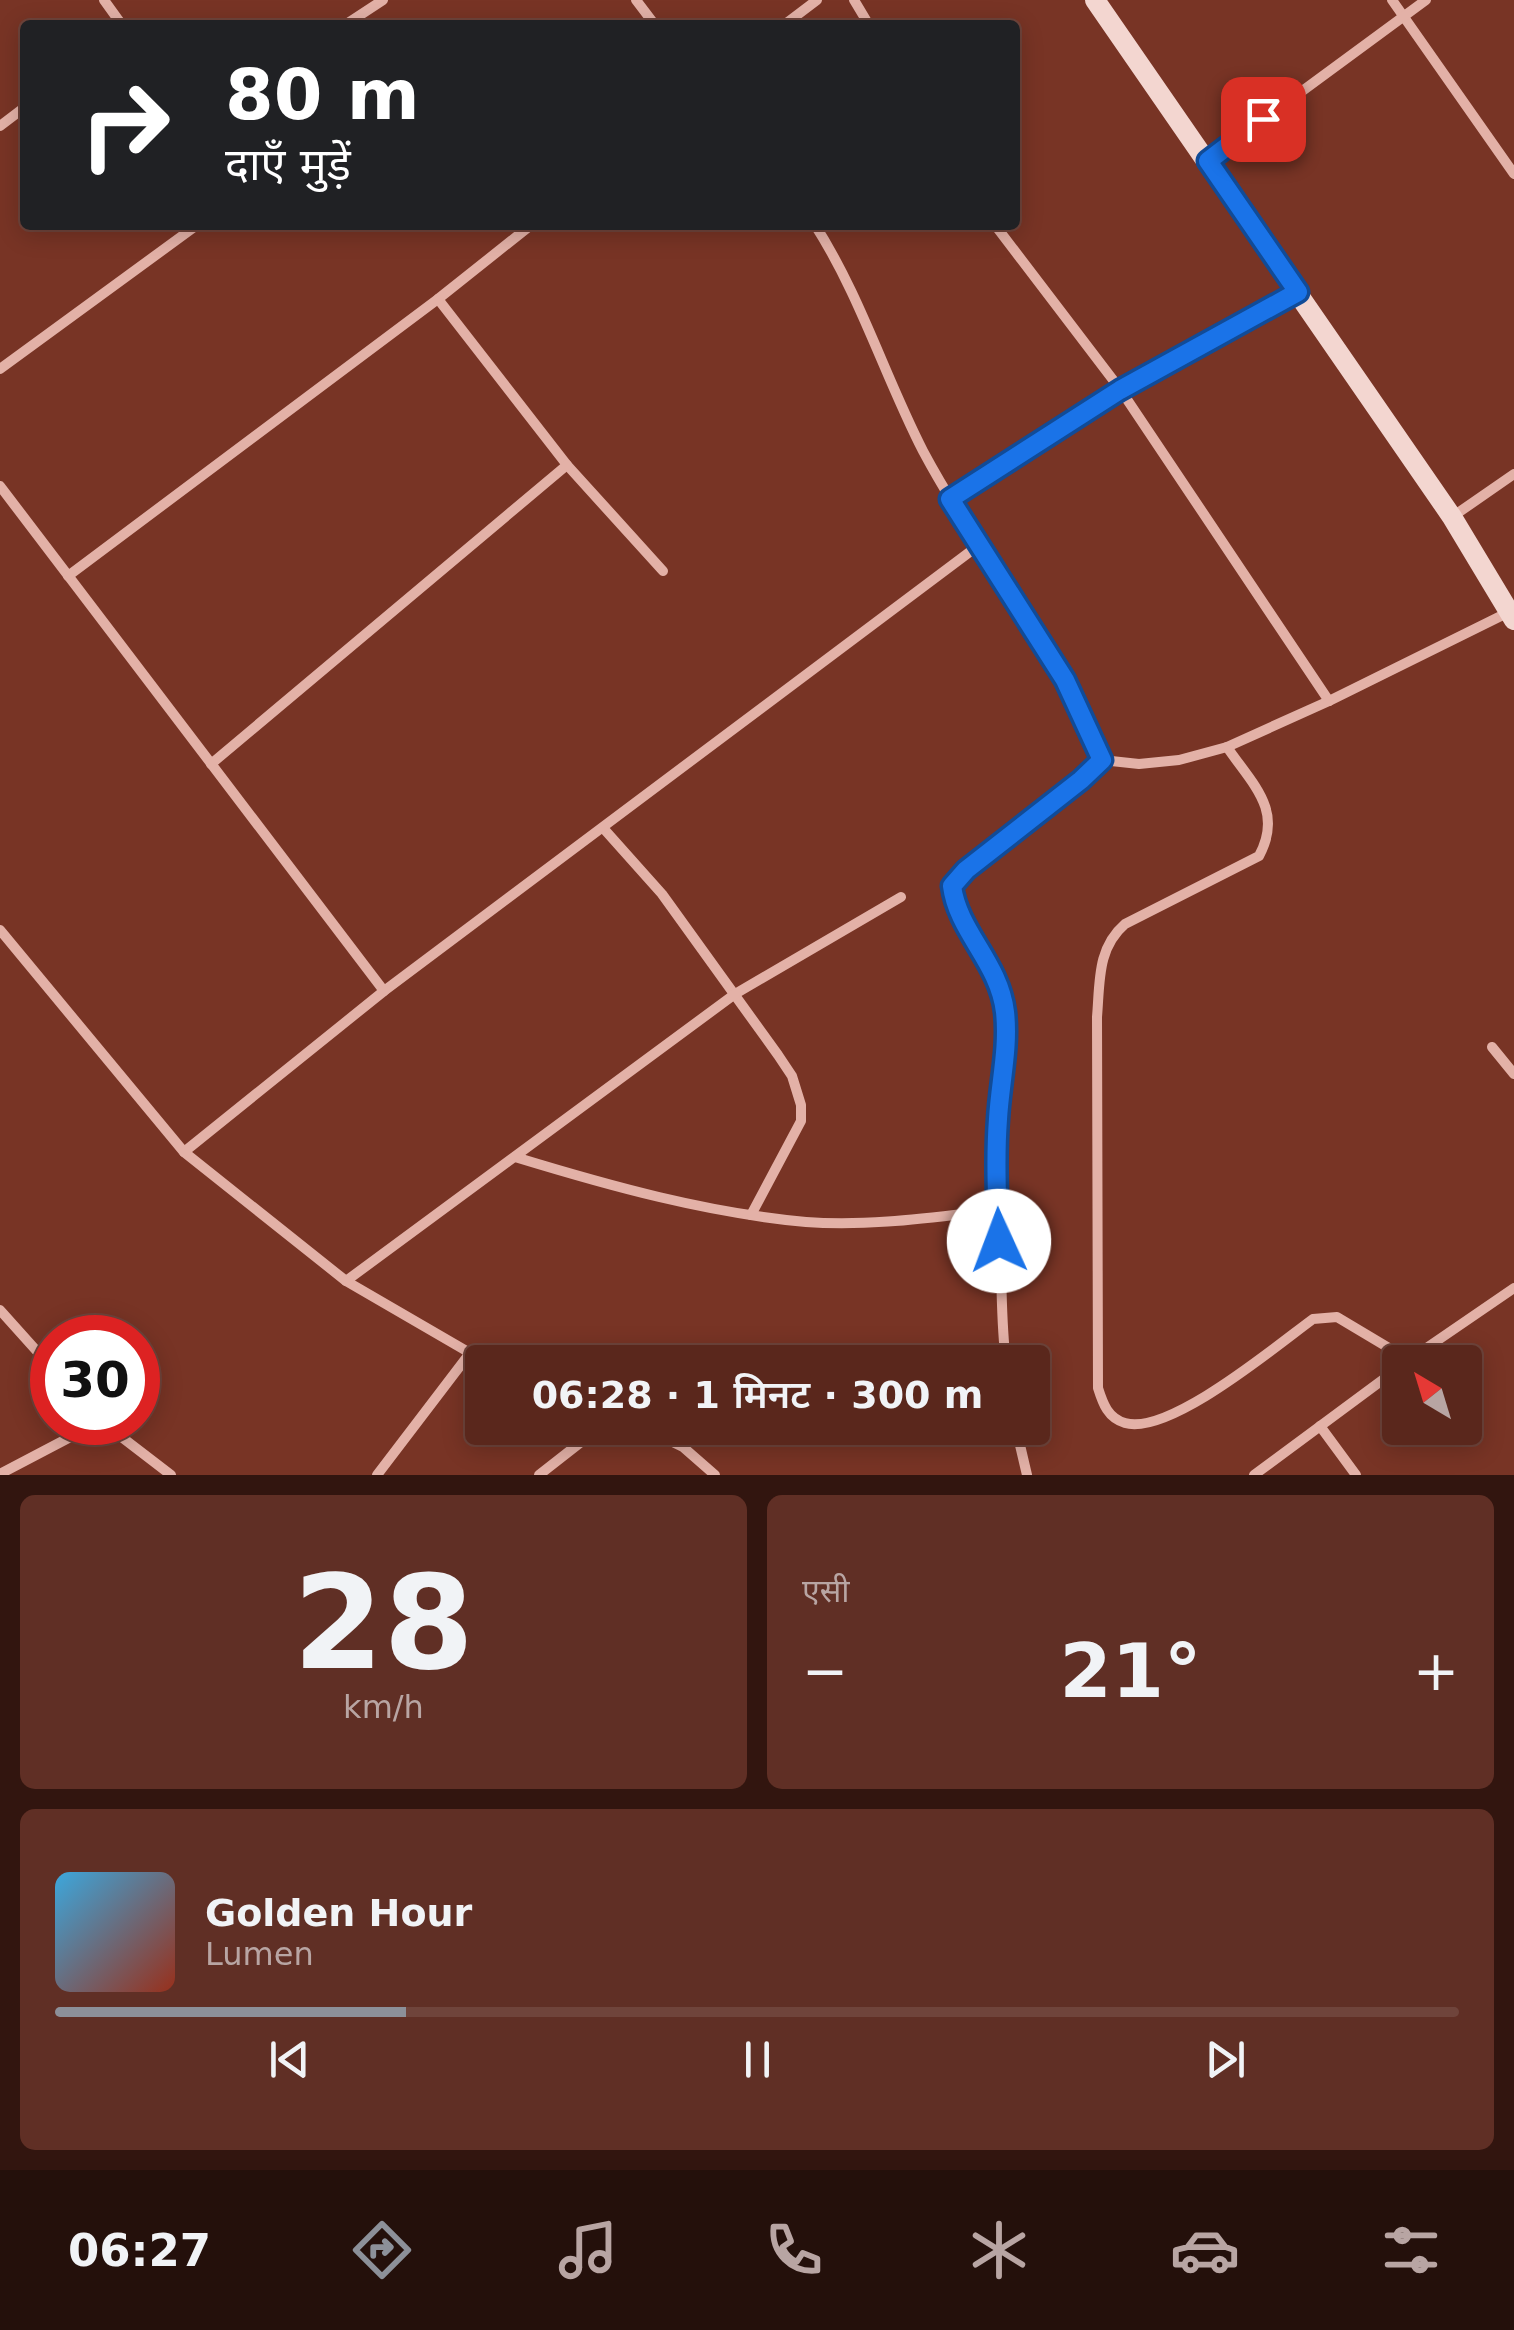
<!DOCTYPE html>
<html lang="hi">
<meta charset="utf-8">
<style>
:root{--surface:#5a271c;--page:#602f25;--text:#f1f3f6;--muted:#b8a5a3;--line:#6f443b;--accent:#8c9099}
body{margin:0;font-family:"DejaVu Sans","Noto Sans Devanagari",sans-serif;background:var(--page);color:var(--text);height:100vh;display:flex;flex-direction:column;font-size:38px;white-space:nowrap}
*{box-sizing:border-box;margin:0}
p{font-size:32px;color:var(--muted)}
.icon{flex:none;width:55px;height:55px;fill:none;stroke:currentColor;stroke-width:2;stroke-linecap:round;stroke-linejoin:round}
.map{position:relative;height:1475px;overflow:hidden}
.drawer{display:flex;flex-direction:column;gap:20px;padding:20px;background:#32150f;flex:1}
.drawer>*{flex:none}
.banner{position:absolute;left:20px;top:20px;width:1000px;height:210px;border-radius:10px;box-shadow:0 5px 25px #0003,0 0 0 2px var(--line);background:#202124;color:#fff;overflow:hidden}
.needle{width:65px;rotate:322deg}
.buttons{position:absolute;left:1382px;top:1345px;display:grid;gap:20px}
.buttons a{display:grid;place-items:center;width:100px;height:100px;border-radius:10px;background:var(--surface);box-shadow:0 5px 25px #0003,0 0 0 2px var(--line);font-size:50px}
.speed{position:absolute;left:30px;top:1315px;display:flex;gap:20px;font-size:50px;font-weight:700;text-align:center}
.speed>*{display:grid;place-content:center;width:130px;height:130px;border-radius:50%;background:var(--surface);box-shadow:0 5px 25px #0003,0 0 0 2px var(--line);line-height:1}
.speed .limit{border:15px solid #d22;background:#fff;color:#111}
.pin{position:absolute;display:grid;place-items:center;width:85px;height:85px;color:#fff;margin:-42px;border-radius:20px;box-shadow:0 5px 15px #0006}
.me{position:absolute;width:110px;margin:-55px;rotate:358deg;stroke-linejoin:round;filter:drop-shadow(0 0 8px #0008)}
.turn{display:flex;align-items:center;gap:35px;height:210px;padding:0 40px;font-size:45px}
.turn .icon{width:130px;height:130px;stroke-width:2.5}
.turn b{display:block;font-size:70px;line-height:85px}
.big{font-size:75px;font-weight:600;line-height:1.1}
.drawer .tile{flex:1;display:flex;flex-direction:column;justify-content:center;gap:15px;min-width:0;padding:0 35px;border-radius:15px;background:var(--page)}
.drawer .dial{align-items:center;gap:0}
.dial b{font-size:130px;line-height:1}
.song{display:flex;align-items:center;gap:30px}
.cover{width:120px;height:120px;border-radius:15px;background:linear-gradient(135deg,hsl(200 70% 55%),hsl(10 70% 35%))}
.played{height:10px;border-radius:5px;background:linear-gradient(90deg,var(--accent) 25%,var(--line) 25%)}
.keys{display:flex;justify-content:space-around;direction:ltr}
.heat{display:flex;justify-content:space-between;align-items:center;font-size:55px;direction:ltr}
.drawer .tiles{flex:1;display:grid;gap:20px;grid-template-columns:1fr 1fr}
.tile:last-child{grid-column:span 2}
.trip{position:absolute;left:465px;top:1345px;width:585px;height:100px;border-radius:10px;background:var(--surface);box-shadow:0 5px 25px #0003,0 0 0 2px var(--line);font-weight:600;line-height:100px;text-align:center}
.dock{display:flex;height:160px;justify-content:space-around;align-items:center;background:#24100b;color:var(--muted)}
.dock .icon{width:70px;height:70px}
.dock .selected{color:var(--accent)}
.dock b{font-size:45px;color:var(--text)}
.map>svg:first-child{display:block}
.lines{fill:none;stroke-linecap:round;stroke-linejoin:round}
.street{stroke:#e3b1a7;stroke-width:10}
.secondary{stroke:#f3d6d0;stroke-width:20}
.route-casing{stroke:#114b97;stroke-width:25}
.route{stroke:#1a73e8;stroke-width:18}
</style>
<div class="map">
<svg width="1514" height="1475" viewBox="0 0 1514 1475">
<rect width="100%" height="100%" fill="#783425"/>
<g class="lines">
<g class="street">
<polyline points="104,0 122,25"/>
<polyline points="636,0 655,25"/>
<polyline points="854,0 869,25"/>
<polyline points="1392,0 1514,174"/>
<polyline points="345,25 383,0"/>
<polyline points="784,25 817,0"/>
<polyline points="0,126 25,107"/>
<polyline points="1207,161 1426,0"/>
<path d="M815,225C860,295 885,377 923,451C979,556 1059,648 1102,760L1081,780L966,870L952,886C958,932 999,961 1005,1011C1009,1048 1000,1082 998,1118C994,1169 999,1220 1001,1271C1002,1302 1002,1332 1006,1362"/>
<polyline points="995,225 1120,389 1329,701"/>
<polyline points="438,299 567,465 663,571"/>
<polyline points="0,369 197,225"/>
<polyline points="0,486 384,991"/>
<polyline points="950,499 1120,389 1297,292"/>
<polyline points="1452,517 1514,474"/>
<polyline points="68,576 438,299 531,225"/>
<path d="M1227,747C1252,784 1284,810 1259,856L1125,924C1097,948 1100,982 1097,1017L1098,1388C1103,1404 1108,1418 1125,1423C1169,1436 1276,1346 1313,1319L1337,1317L1409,1360"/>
<polyline points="1102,760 1139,764 1179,760 1227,747 1329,701 1509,612"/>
<polyline points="211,764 567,465"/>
<polyline points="604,829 662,894 778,1055 792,1076 801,1105 801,1121 751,1215"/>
<polyline points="0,930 184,1152 346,1281 470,1353 495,1362"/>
<polyline points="1492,1047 1514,1074"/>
<polyline points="184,1152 384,991 979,545"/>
<path d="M515,1157C610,1186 707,1213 806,1222C869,1227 935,1217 997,1210"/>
<polyline points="346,1281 735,994 901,897"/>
<polyline points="0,1310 52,1368"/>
<polyline points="1406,1362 1514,1288"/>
<polyline points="102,1422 171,1475"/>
<polyline points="1320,1426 1356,1475"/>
<polyline points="644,1428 683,1447 715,1475"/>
<polyline points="1016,1428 1027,1475"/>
<polyline points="0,1474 99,1422"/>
<polyline points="377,1475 470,1353"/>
<polyline points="539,1475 599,1428"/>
<polyline points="1254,1475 1400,1367"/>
</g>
<polyline class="secondary" points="1095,0 1452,517 1514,620"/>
</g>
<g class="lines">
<g class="route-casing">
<path id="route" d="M999,1241C997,1201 995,1159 998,1119C1000,1083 1009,1048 1005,1012C999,962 958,932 952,886L966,870L1081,780L1102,760L1065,680L950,499L1120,390L1298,292L1208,161L1263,119"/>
</g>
<use href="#route" class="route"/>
</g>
</svg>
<div class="buttons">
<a><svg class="needle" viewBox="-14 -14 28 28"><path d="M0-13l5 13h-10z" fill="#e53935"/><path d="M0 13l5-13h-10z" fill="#b8a5a3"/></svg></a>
</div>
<div class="speed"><div class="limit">30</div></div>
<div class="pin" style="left:1263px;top:119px;background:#d93025"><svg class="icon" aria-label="arrive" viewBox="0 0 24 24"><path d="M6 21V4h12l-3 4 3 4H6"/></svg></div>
<svg class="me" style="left:999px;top:1241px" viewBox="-20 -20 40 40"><circle r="19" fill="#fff"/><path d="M0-13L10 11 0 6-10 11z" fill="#1a73e8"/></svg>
<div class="trip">06:28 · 1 मिनट · 300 m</div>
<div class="banner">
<div class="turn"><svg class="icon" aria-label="right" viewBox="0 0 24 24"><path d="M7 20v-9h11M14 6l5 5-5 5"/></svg><div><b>80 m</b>दाएँ मुड़ें</div></div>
</div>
</div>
<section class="drawer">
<div class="tiles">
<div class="tile dial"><b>28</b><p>km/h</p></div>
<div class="tile"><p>एसी</p>
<div class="heat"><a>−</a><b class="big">21°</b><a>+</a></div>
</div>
<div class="tile">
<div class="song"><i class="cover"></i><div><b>Golden Hour</b><p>Lumen</p></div></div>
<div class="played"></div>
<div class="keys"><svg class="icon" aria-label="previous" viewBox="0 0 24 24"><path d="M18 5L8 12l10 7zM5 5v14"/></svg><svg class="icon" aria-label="pause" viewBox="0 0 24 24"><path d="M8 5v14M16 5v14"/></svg><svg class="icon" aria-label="next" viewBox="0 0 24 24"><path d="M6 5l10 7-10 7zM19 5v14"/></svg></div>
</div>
</div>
</section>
<nav class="dock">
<b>06:27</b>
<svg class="icon selected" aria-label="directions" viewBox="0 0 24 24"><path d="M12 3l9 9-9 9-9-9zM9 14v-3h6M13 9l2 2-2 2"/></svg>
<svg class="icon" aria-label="music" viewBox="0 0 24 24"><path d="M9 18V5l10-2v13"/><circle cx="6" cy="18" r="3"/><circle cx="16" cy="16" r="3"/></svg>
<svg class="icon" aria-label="phone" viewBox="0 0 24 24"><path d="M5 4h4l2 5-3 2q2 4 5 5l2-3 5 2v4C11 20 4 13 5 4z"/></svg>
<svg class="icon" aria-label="climate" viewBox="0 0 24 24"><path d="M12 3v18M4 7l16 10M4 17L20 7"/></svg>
<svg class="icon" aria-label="car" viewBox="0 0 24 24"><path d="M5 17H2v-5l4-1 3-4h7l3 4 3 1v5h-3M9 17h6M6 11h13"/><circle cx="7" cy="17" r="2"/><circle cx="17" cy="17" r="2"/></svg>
<svg class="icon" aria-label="filters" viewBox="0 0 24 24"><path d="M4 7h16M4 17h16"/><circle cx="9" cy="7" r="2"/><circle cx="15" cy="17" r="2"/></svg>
</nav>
